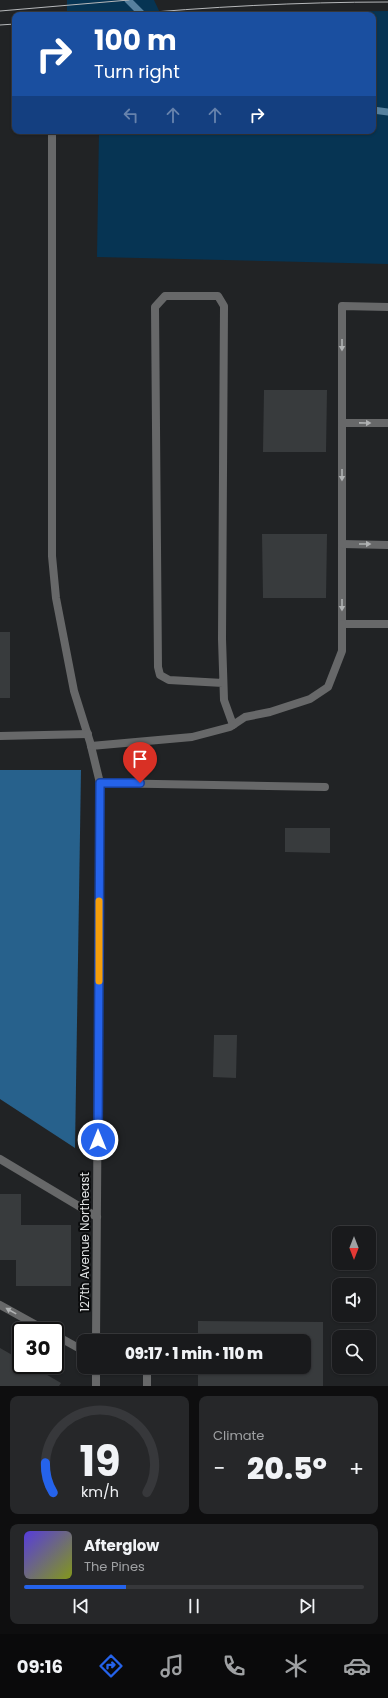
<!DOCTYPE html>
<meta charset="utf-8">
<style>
:root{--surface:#191a1c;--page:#262729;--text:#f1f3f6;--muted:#9fa1a3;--line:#37383b;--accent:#2563eb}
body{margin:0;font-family:Poppins,sans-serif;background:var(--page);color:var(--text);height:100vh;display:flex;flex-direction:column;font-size:15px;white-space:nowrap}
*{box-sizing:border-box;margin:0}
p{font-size:13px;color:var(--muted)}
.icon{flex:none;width:22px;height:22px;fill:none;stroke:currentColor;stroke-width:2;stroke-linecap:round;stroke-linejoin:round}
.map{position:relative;height:1386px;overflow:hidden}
.drawer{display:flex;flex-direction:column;gap:10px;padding:10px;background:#0e0e0f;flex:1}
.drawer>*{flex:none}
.banner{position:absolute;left:12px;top:12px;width:364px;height:122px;border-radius:8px;box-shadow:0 1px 3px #0004,0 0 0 1px var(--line);background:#1a4fa0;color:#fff;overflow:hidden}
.needle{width:26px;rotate:180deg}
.tools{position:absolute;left:332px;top:1226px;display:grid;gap:8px}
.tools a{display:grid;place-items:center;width:44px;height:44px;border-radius:8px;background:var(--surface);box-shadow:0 1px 3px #0004,0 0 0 1px var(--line);font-size:20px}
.speed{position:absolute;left:12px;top:1322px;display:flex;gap:8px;font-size:20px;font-weight:700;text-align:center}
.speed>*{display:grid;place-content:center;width:52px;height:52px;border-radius:50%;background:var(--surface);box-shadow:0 1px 3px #0004,0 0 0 1px var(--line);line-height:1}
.speed .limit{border:2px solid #111;border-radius:6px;background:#fff;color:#111}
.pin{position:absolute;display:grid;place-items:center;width:34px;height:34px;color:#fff;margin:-41px -17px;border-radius:50% 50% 50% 0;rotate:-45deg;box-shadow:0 0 4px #0007}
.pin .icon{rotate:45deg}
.me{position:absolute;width:44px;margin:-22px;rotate:0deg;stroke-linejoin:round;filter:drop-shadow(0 0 3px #0008)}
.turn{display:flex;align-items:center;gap:14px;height:84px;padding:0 16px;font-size:18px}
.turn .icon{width:52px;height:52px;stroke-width:2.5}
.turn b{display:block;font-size:28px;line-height:34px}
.lanes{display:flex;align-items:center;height:38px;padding:0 16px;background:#0003;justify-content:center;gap:20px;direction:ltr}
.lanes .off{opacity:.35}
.big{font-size:30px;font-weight:800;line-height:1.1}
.drawer .widget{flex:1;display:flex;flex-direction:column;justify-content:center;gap:6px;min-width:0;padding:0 14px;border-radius:8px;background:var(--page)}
.drawer .dial{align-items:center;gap:0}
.dial svg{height:104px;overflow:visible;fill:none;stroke:var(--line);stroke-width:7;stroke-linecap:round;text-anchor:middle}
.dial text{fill:var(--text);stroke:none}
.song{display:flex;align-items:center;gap:12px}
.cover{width:48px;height:48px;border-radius:6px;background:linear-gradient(135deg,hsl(250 70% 55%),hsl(70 70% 35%))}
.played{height:4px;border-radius:2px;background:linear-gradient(90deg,var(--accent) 30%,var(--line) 30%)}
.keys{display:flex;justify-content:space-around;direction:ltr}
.heat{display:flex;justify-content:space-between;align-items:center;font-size:22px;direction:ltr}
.drawer .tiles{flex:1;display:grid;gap:10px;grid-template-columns:1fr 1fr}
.widget:last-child{grid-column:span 2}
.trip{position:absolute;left:77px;top:1334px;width:234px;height:40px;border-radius:8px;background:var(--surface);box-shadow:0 1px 3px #0004,0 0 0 1px var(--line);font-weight:800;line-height:40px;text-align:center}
.tab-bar{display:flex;height:64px;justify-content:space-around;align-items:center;background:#0a0a0b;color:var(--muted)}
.tab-bar .icon{width:28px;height:28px}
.tab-bar .current{color:var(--accent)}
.tab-bar b{font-size:18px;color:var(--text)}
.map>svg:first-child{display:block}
.green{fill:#063453}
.forest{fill:#27618c}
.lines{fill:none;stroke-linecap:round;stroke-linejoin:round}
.stream{stroke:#56809e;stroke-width:7}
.building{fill:#383b3d}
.lane{stroke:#676869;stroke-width:8}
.street{stroke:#676869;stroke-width:8}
.tram{stroke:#b6b8ba;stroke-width:1}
.oneway{fill:#b0b2b3}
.route-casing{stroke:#184099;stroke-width:10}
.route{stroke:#2563eb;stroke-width:7}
.slow{stroke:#f59e0b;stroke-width:7}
.labels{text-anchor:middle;stroke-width:4;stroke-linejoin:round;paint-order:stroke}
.street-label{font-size:12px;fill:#e1e3e4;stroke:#0b0c0d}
</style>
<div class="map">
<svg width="388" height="1386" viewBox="0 0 388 1386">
<rect width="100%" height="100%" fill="#212325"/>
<g class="green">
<polygon points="67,0 154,0 161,15 67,15"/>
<polygon points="388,11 388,264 97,257 99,131 373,131 373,15 258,15 312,12"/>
</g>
<polygon class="forest" points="0,770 81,770 75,1148 0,1099"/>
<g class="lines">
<g class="stream">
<polyline points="128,0 143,15"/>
<polyline points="373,110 388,112"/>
</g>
</g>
<g class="building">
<polygon points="264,390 327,390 326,452 263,452"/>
<polygon points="262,534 327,534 326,598 263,598"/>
<rect x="0" y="632" width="10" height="66"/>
<polygon points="285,828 330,828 330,853 285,852"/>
<polygon points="214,1035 237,1035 236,1078 213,1077"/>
<polygon points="0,1194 21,1194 21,1225 71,1225 71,1286 16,1286 16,1260 0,1260"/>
<polygon points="198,1321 323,1322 323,1386 198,1386 198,1367 304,1367 304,1341 198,1341"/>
<polygon points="0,1348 21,1360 21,1365 30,1365 61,1383 59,1386 0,1386"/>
</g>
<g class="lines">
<g class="lane">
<polyline points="52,132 52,556 56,598 74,691 90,742 100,783 325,787"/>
<polyline points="388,307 342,306 342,624 388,624"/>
<polyline points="342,423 388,423"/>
<polyline points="342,544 388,545"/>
<polyline points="223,683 169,680 160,675 158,667 155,307 165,296 218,296 224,306 222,639 224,700 233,725"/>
<polyline points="0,736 88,734"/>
<polyline points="91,746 192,737 230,727 245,717 270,712 310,699 328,687 342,651 342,624"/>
<polyline points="0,1159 97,1217"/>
<polyline points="0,1305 47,1331"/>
<polyline points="55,1335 84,1351"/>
<polyline points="147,1367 147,1386"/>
</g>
<g class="street">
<polyline points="96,1341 100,783"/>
<polyline points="96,1386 96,1367"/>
</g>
<g class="tram">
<polyline points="0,11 129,0"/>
<path d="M119,15C208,7 298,2 388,2"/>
<polyline points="0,25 15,24"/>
</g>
</g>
<defs><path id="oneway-solid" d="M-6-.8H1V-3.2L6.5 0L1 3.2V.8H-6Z"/></defs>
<g class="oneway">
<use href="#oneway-solid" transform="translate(342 345) rotate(90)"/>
<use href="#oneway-solid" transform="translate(365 423) rotate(1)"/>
<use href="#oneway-solid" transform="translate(342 475) rotate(90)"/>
<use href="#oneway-solid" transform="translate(365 544)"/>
<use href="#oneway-solid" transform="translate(342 605) rotate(90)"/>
<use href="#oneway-solid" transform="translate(11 1311) rotate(-151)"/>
</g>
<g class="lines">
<g class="route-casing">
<polyline id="route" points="98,1140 100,783 140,783"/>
</g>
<use href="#route" class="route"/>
<polyline class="slow" points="99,981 99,901"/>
</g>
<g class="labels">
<g class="street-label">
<text transform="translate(85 1242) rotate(-90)" y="4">127th Avenue Northeast</text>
</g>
</g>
</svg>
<div class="tools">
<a><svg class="needle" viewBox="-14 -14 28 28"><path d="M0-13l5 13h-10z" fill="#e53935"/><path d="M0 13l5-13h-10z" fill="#9fa1a3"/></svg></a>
<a><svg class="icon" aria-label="sound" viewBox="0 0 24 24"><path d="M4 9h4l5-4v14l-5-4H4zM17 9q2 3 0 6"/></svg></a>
<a><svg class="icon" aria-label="search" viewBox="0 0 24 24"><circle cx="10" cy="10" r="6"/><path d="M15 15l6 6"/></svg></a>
</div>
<div class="speed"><div class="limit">30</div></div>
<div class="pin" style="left:140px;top:783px;background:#d93025"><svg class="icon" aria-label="arrive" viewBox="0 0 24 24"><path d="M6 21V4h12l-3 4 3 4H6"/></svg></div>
<svg class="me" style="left:98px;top:1140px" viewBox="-20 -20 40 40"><circle r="17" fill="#2563eb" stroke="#fff" stroke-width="3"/><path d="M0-11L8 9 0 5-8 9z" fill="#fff"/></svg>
<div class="trip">09:17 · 1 min · 110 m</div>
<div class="banner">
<div class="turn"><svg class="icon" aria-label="right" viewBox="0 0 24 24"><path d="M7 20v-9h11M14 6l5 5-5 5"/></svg><div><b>100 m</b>Turn right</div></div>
<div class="lanes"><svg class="icon off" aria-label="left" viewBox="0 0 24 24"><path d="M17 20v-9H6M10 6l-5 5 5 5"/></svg><svg class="icon off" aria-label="ahead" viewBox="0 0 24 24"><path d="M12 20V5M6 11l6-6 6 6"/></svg><svg class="icon off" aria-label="ahead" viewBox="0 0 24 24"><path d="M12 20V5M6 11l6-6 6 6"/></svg><svg class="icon" aria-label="right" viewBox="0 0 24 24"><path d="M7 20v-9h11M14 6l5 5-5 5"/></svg></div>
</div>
</div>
<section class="drawer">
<div class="tiles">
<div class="widget dial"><svg viewBox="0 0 100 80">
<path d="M14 69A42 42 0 1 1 86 69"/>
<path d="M14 69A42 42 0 0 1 8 46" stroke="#2563eb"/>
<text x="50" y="56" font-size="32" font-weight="700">19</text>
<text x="50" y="72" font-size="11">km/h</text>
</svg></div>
<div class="widget"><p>Climate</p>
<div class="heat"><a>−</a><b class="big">20.5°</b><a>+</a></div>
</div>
<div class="widget">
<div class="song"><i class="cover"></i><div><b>Afterglow</b><p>The Pines</p></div></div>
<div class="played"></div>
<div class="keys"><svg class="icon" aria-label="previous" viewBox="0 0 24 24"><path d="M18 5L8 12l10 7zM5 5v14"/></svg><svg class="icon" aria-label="pause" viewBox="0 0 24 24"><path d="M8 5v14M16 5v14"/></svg><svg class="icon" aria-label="next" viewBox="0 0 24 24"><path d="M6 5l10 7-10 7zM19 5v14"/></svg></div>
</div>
</div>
</section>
<nav class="tab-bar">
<b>09:16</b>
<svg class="icon current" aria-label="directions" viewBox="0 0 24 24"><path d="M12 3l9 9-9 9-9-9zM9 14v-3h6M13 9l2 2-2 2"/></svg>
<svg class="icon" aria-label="music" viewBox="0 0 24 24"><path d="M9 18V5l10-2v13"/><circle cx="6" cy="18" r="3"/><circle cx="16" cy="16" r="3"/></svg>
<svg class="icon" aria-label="phone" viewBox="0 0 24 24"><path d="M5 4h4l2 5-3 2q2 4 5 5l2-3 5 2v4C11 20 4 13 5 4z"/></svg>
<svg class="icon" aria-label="climate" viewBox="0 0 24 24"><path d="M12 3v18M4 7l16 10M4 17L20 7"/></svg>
<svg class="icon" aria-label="car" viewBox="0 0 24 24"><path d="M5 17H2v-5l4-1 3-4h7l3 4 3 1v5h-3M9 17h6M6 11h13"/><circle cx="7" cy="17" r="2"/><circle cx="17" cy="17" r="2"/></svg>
</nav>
